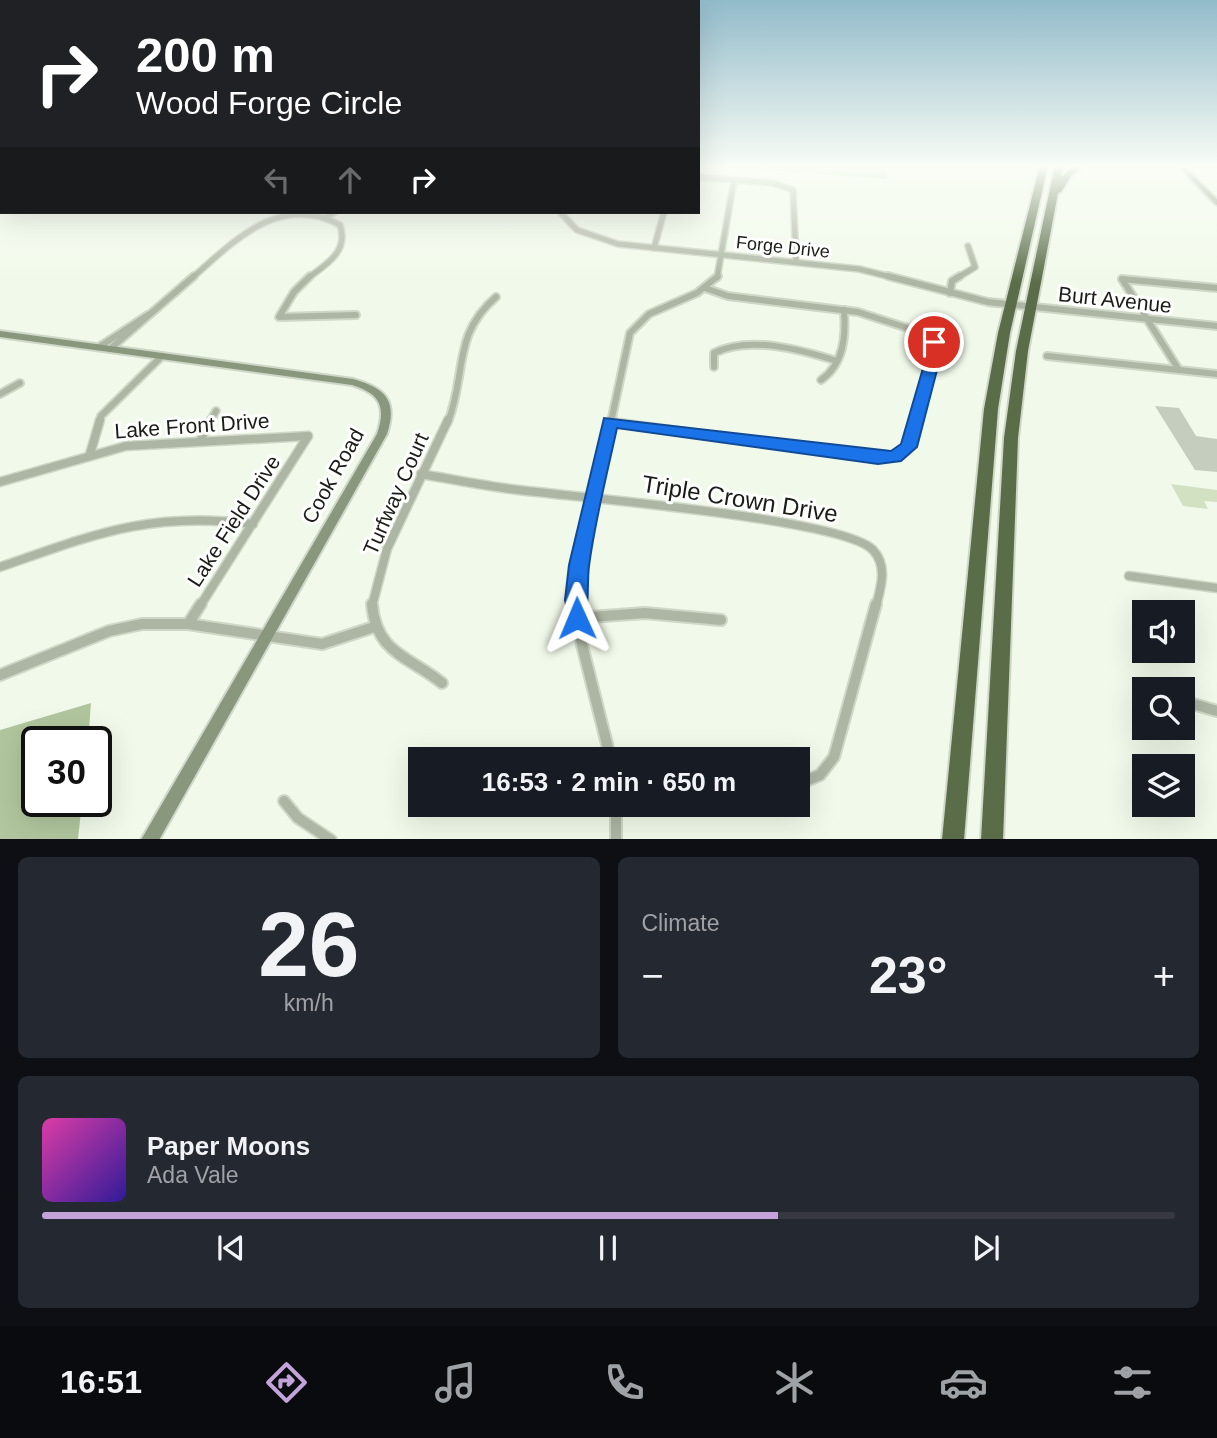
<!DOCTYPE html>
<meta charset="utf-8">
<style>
:root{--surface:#171b24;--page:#242831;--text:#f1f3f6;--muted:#9ea1a6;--line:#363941;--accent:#c3a3d9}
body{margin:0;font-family:Arial,sans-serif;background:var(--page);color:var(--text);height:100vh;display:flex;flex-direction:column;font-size:26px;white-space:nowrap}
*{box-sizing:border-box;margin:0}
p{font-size:23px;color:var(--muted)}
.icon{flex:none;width:38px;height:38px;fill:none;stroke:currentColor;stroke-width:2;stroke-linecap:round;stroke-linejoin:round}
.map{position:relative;height:839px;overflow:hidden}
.panel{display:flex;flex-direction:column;gap:18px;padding:18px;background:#0d0f14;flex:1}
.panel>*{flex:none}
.hud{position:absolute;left:0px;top:0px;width:700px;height:214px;box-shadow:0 7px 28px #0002;background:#202124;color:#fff;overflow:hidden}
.tools{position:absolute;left:1132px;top:600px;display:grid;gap:14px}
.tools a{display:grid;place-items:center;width:63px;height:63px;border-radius:0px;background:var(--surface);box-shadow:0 7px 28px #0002;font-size:35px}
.speed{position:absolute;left:21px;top:726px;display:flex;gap:14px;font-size:35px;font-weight:700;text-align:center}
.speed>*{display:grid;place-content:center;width:91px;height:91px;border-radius:50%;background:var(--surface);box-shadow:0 7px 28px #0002;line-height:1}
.speed .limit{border:4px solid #111;border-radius:10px;background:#fff;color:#111}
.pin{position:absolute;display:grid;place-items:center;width:60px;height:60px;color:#fff;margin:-30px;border:4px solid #fff;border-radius:50%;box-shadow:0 2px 7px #0007}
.me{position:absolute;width:77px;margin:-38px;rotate:359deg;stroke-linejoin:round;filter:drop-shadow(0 0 5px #0008)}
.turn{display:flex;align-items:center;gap:24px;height:147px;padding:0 21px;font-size:32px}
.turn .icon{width:91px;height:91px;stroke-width:2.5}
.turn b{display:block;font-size:49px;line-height:60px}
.lanes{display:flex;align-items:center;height:66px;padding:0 21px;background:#0003;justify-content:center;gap:35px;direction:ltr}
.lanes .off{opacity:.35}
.big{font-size:52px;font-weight:600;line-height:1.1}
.panel .tile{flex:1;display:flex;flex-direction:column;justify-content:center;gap:10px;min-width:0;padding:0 24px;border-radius:10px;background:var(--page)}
.panel .dial{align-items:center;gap:0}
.dial b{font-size:91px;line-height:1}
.song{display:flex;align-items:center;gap:21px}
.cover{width:84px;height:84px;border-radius:10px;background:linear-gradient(135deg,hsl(320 70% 55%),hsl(250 70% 35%))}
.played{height:7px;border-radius:4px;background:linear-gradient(90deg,var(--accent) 65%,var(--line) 65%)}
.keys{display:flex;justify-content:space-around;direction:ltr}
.heat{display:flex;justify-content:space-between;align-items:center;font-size:38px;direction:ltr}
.panel .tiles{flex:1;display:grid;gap:18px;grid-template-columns:1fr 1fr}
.tile:last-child{grid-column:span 2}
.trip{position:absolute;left:408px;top:747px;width:402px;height:70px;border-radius:0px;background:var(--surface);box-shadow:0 7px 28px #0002;font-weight:600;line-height:70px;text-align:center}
.dock{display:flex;height:112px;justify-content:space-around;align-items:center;background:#090b0e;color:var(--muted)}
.dock .icon{width:49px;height:49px}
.dock .current{color:var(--accent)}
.dock b{font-size:32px;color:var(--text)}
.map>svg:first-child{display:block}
.green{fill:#d1e1c2}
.water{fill:#b1c69e}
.building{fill:#c5cdbe}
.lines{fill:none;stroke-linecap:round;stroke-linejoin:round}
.street-far3-casing{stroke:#cfd7c8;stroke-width:8}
.street-far2-casing{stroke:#cfd7c8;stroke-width:10}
.street-far1-casing{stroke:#cfd7c8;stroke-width:11}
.street-casing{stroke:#cfd7c8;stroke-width:14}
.secondary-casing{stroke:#cfd7c8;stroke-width:4}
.highway-casing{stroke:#cfd7c8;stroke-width:4}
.street-far3{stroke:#adb6a4;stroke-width:5}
.street-far2{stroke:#adb6a4;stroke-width:6}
.street-far1{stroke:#adb6a4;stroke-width:8}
.street{stroke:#adb6a4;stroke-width:10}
.secondary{fill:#89977d;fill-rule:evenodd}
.highway{fill:#5a6d48;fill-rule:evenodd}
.route{fill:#1a73e8;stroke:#114b97;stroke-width:2}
.labels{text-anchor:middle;stroke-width:6;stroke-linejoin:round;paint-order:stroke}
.far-street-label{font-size:18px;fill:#1a1d17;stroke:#fff}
.street-label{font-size:21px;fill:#1a1d17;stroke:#fff}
.near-street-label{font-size:24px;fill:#1a1d17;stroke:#fff}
</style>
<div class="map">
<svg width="1217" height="840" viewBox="0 0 1217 840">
<rect width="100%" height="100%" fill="#f1faea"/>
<g class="green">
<polygon points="698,165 878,165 884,166 887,179"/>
<polygon points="1171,484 1217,490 1217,502 1204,501 1208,509 1183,506"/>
</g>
<polygon class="water" points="91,703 88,742 37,742 37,802 82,802 78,839 0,839 0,730"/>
<polygon class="building" points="1155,406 1179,408 1196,436 1217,439 1217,472 1195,470"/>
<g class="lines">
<g class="street-far3-casing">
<g id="street-far3">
<polyline points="698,177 773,183 793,190 796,262"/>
<polyline points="560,212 577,230 618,244 859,269 895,278"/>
<polyline points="326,217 335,212"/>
<polyline points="654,248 664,212"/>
<path d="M192,278C234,241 280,192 340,225C349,251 327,264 308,278"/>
<polyline points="717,278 734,180"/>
<polyline points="957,278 975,267 968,246"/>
</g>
</g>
<g class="street-far2-casing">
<g id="street-far2">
<polyline points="310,276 294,292 279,317 356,315"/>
<polyline points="888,276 988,302 1217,326"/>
<polyline points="1122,279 1179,370"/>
<polyline points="1122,279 1217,288"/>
<polyline points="705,288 728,296 858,312 926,334 934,342 935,351 914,422"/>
<polyline points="950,293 952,281 960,276"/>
<polyline points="99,347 148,315"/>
<polyline points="110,349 194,276"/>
<polyline points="1047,356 1217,374"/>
<path d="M714,367V353C749,335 802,350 837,361"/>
<path d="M821,380C844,364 846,336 844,310"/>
<polyline points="0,394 20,383"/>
<polyline points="99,422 101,416 162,356"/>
<polyline points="210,422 216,411"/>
<path d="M448,422C467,373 452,335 496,297"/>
<polyline points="611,422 630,333 649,314 697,293 718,276"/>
</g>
</g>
<g class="street-far1-casing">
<g id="street-far1">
<polyline points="610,422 878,458 895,457 906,450 915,420"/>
<polyline points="200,441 211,420"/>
<polyline points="90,454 100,420"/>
<path d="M421,474C451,479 481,485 511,489C569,497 843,518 873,550C888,566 881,587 876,606"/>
<polyline points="0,482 126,446 308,436"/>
<path d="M0,567C95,534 150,511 253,524"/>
<polyline points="1129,576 1217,588"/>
<polyline points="200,606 308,436"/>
<polyline points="372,606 387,549 448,420"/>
<polyline points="576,606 575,588 611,420"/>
</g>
</g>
<g class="street-casing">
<g id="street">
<path d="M372,604C376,653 408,656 442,683"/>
<polyline points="576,604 582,645 611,760"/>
<polyline points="577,618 645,613 721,620"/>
<polyline points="188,624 201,604"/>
<polyline points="0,675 109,631 142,624 188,624 322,644 374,627"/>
<polyline points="1183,701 1217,711"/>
<polyline points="638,760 669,755 710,760"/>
<polyline points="798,784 820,775 834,757 876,604"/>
<polyline points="284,801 298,818 331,840"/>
<polyline points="616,805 616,840"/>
</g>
</g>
<g class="secondary-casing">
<g id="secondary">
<polygon points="1177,165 1183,165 1217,199 1217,205 1215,204"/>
<path d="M0,331L353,379C385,388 398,400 387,434L159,840H141L377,434C386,407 381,394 352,385L0,337Z"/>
</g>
</g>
<g class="highway-casing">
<g id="highway">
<polygon points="1040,165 1048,165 1010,333 998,409 964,840 942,840 984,409 998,333"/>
<polygon points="1055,165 1063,165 1061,177 1075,165 1084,165 1071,176 1061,192 1058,193 1028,351 1018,438 1003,840 981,840 1004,438 1016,351"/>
</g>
</g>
<use href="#street-far3" class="street-far3"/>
<use href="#street-far2" class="street-far2"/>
<use href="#street-far1" class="street-far1"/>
<use href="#street" class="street"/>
<use href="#secondary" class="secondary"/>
<use href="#highway" class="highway"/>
</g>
<linearGradient id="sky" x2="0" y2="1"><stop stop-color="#92bbca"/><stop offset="0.59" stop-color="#f9fdf6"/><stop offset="1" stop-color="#f9fdf6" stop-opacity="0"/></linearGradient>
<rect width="1217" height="282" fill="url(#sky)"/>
<path class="route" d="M934,338L941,342L942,351L917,447L901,461L878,464L617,428C607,474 595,520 589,566C587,581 589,615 584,625L577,628L570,625L565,600L569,565L604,418L891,451L901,444L928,351L927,342Z"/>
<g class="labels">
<g class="far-street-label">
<text transform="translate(783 247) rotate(6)" y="6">Forge Drive</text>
</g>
<g class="street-label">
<text transform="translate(1115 300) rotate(6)" y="7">Burt Avenue</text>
<text transform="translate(192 426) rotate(-4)" y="7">Lake Front Drive</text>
<text transform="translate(333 476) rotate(-61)" y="7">Cook Road</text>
<text transform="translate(396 494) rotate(-66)" y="7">Turfway Court</text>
<text transform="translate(234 521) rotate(-57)" y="7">Lake Field Drive</text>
</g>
<g class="near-street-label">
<text transform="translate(740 499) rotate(9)" y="8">Triple Crown Drive</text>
</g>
</g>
</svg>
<div class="tools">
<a><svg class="icon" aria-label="sound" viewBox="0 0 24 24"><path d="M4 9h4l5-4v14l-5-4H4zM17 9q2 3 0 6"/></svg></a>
<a><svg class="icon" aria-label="search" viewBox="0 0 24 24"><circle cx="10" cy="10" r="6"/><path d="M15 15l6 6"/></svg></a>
<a><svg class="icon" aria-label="layers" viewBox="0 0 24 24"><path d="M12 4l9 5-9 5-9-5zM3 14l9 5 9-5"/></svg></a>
</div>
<div class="speed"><div class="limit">30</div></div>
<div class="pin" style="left:934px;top:342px;background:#d93025"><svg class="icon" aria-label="arrive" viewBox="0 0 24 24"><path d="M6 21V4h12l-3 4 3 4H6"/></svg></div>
<svg class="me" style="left:577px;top:618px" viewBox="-20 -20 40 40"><path d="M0-17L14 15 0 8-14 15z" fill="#1a73e8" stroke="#fff" stroke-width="4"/></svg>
<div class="trip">16:53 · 2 min · 650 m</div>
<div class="hud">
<div class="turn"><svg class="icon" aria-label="right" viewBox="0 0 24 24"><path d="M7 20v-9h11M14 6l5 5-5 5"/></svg><div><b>200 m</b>Wood Forge Circle</div></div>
<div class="lanes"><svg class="icon off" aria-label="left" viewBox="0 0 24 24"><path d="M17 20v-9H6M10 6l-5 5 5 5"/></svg><svg class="icon off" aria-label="ahead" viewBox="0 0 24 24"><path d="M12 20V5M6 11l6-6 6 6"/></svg><svg class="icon" aria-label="right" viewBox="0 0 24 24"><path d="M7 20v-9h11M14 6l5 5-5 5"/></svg></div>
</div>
</div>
<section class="panel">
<div class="tiles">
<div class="tile dial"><b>26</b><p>km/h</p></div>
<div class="tile"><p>Climate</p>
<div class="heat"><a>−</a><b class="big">23°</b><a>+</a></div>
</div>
<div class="tile">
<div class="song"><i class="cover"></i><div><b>Paper Moons</b><p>Ada Vale</p></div></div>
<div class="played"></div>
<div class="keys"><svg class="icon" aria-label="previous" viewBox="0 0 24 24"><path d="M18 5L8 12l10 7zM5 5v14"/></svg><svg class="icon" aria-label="pause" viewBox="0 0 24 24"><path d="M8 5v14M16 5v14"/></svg><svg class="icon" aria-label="next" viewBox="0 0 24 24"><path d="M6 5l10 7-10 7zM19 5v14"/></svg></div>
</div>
</div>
</section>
<nav class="dock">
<b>16:51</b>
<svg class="icon current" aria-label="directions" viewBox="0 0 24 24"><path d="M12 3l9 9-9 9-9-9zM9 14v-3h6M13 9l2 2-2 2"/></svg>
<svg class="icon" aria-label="music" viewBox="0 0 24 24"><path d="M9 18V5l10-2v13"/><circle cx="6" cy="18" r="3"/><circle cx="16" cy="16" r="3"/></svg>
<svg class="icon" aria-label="phone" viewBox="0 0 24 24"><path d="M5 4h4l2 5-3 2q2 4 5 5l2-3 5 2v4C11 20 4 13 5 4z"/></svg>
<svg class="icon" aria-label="climate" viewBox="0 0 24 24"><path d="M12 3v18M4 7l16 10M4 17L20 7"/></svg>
<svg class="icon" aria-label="car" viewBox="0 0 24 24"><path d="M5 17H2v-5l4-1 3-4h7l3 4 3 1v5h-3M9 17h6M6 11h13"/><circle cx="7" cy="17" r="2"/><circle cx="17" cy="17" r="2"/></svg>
<svg class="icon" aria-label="filters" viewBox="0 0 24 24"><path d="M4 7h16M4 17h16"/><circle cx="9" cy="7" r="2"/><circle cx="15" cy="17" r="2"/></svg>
</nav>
